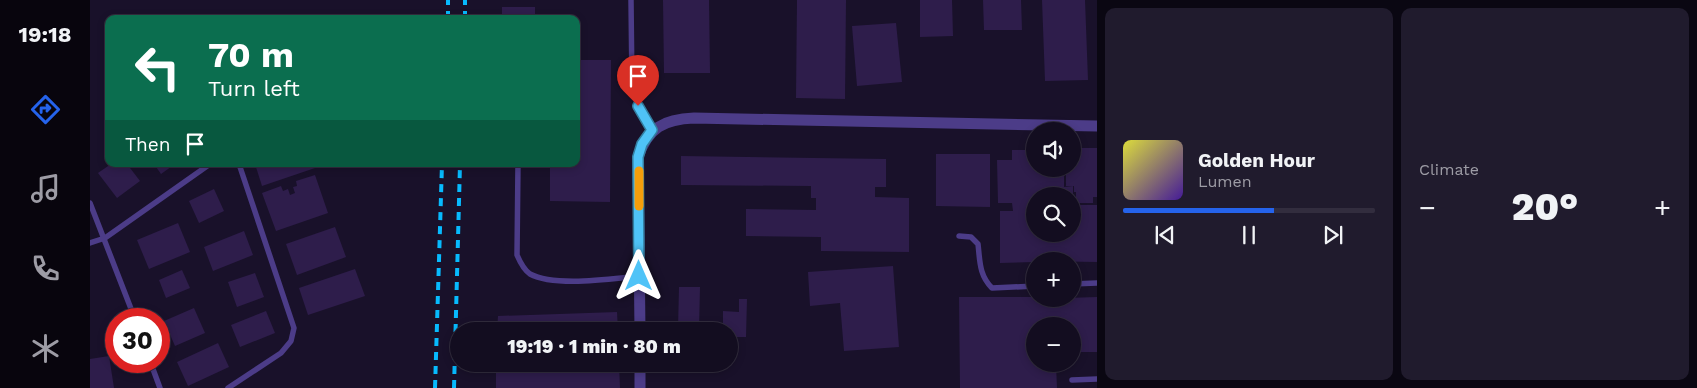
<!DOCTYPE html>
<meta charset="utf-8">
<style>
:root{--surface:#130d20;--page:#201b2d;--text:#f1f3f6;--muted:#9d9ca5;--line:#322d3e;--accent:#2563eb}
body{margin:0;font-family:"Work Sans",sans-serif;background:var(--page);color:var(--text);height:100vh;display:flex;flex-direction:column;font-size:19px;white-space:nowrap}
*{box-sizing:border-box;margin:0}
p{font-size:16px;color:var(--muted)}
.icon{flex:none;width:28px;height:28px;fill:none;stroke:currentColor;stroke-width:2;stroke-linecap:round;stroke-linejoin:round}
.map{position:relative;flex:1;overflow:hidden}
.drawer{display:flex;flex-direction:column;gap:8px;padding:8px;background:#0a0712;width:600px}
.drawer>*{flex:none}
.banner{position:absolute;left:15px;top:15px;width:475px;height:152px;border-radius:10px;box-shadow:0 2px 8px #0003,0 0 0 1px var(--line);background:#0b6e4f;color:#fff;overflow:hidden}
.fabs{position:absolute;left:936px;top:122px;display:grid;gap:10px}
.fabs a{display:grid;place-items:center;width:55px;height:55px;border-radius:50%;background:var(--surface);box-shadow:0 2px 8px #0003,0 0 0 1px var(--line);font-size:25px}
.speed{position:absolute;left:15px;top:308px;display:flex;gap:10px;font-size:25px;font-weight:700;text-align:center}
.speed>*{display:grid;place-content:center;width:65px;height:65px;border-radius:50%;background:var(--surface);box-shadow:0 2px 8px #0003,0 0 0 1px var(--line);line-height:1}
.speed .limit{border:8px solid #d22;background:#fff;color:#111}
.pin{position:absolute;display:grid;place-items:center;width:42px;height:42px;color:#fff;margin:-51px -21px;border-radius:50% 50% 50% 0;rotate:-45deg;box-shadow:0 0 5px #0007}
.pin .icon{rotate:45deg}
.me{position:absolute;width:55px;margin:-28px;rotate:0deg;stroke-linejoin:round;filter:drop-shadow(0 0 4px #0008)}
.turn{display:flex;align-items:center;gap:18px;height:105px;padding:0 20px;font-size:22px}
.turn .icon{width:65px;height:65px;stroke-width:2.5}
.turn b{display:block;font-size:35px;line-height:42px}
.then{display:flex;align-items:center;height:48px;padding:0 20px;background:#0003;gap:10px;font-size:19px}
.big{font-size:38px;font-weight:800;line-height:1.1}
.drawer .tile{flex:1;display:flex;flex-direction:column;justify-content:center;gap:8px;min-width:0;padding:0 18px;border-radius:10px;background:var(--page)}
.song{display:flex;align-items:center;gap:15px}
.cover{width:60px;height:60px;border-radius:8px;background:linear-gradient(135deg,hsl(60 70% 55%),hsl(260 70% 35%))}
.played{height:5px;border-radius:2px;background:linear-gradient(90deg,var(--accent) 60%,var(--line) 60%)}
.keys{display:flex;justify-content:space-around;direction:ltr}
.heat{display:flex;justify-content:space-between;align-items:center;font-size:28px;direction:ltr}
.drawer .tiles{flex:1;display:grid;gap:8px;grid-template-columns:repeat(2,1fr)}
.trip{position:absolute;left:360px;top:322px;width:288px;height:50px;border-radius:25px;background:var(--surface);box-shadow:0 2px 8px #0003,0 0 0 1px var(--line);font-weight:800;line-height:50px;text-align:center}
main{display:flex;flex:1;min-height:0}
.dock{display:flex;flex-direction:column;width:90px;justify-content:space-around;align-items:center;background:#08050d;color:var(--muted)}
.dock .icon{width:35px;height:35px}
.dock .on{color:var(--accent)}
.dock b{font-size:22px;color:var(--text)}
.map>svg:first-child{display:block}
.building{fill:#2e1d4b}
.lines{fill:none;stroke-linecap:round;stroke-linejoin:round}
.lane{stroke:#4c3c88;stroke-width:5.5}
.street{stroke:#4c3c88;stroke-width:11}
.rail{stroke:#07bafe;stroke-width:4;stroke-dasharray:8 6;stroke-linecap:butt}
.route-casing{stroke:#337fa1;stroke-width:12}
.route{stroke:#4fc3f7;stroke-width:9}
.slow{stroke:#f59e0b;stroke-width:9}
</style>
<main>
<nav class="dock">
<b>19:18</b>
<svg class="icon on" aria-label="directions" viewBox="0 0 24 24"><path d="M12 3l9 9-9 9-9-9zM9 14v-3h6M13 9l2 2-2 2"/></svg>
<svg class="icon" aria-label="music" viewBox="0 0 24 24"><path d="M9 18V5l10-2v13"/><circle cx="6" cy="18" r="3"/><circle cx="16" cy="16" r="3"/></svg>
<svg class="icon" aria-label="phone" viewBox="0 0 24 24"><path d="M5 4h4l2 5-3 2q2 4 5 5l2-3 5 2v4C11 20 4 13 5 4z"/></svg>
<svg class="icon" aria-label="climate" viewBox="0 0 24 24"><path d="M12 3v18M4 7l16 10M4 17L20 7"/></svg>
</nav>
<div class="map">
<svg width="1007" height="388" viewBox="0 0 1007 388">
<rect width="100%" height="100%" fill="#19112a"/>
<g class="building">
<polygon points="573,0 619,0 620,73 574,73"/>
<polygon points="707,0 756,0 755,99 706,98"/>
<polygon points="830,0 862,0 863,36 830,37"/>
<polygon points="893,0 931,0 932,30 894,30"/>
<polygon points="952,0 995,0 998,80 955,81"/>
<rect x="412" y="7" width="33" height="12"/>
<polygon points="806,23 812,82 767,86 762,26"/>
<polygon points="486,60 521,60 520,202 460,201 460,164 486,164"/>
<polygon points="982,148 1007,148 1007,197 1003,197 1003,203 986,203 986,192 984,192 984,186 976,186 976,169 982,169"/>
<polygon points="922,150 945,150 945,169 974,169 974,187 983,186 983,196 945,196 945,234 982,234 982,205 1007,205 1007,262 945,261 945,262 910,263 910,211 923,211 922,203 908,203 907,160 922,160"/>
<polygon points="846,154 900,154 900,207 846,206"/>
<polygon points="591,156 796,159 796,187 785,187 785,197 819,198 819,252 731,251 731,237 656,236 656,209 726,210 726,198 721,198 721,186 591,185"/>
<polygon points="21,164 37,164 50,181 27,198 8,173"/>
<polygon points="64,164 85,164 71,174"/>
<polygon points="165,164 224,164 225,168 172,186"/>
<polygon points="225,175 238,213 186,231 172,193 191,186 193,191 198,189 200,195 205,193 203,187 207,186 206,181"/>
<polygon points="124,189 134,211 109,223 99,201"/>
<polygon points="88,223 100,252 59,269 47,240"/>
<polygon points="245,227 256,257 207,275 196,244"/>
<polygon points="154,231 163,255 123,271 114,247"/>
<polygon points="803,266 809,347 754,351 750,303 720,306 718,272"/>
<polygon points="265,269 275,296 218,315 209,288"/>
<polygon points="92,270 100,288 76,298 69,280"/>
<polygon points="165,273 174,297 147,307 138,282"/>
<polygon points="589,287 610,287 609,330 588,329"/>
<polygon points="869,297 945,297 945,299 1007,297 1007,352 982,352 982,326 945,326 945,364 966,364 967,388 870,388"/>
<polygon points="649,299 657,299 656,337 639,337 639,331 633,331 633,311 649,312"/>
<polygon points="104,308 115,333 85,346 74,321"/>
<polygon points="176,311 185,333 150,347 141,325"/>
<polygon points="527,312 528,331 407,331 408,316"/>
<polygon points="128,343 139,367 98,386 87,362"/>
<polygon points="19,356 24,388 0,388 0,359"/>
<polygon points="406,364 529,364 530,388 406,388"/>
</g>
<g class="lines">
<g class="lane">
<polyline points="541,0 542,87 548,106 562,130"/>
<path d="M428,164L427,255C430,262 434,270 440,274C464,287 522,279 549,276"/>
<polyline points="0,203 45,319"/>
<path d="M869,236L881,237L888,244C890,261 889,275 902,288L945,286"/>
<polyline points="0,243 15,238 120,164"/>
<polyline points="982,284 1007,283"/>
<polyline points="60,361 70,388"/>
<polyline points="982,380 1007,379"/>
<polyline points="138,388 191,353 201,341 204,328 149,164"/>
</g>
<g class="street">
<path d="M550,331L548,157C558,128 574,119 604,118L1007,126"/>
<polyline points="550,364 550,388"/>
</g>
<g class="rail">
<polyline points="358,19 358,0"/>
<polyline points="375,19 375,0"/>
<polyline points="345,388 352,164"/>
<polyline points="364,388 370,164"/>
</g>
</g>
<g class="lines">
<g class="route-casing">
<polyline id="route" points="548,106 562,130 552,144 548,157 549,276"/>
</g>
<use href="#route" class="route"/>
<polyline class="slow" points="549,171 549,206"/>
</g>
</svg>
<div class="fabs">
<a><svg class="icon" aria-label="sound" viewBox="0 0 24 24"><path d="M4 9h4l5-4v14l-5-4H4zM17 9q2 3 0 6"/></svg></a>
<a><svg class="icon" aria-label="search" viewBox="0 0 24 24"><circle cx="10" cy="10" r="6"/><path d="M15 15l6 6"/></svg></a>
<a>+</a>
<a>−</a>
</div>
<div class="speed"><div class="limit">30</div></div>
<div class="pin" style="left:548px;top:106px;background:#d93025"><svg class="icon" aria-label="arrive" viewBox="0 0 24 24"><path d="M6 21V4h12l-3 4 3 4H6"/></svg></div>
<svg class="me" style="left:549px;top:276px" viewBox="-20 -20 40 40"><path d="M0-17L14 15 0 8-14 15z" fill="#4fc3f7" stroke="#fff" stroke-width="4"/></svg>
<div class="trip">19:19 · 1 min · 80 m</div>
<div class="banner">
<div class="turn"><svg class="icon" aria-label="left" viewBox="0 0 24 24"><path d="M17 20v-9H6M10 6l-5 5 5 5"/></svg><div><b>70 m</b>Turn left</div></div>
<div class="then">Then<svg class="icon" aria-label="arrive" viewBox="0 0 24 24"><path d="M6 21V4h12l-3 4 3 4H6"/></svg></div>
</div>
</div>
<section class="drawer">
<div class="tiles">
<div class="tile">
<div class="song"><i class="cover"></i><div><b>Golden Hour</b><p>Lumen</p></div></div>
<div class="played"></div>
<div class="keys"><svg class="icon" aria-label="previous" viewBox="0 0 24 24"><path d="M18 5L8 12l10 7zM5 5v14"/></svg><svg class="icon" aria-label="pause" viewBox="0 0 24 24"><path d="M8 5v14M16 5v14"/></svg><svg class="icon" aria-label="next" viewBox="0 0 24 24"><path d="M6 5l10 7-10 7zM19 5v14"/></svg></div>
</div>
<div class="tile"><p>Climate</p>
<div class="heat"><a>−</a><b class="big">20°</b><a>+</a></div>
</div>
</div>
</section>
</main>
